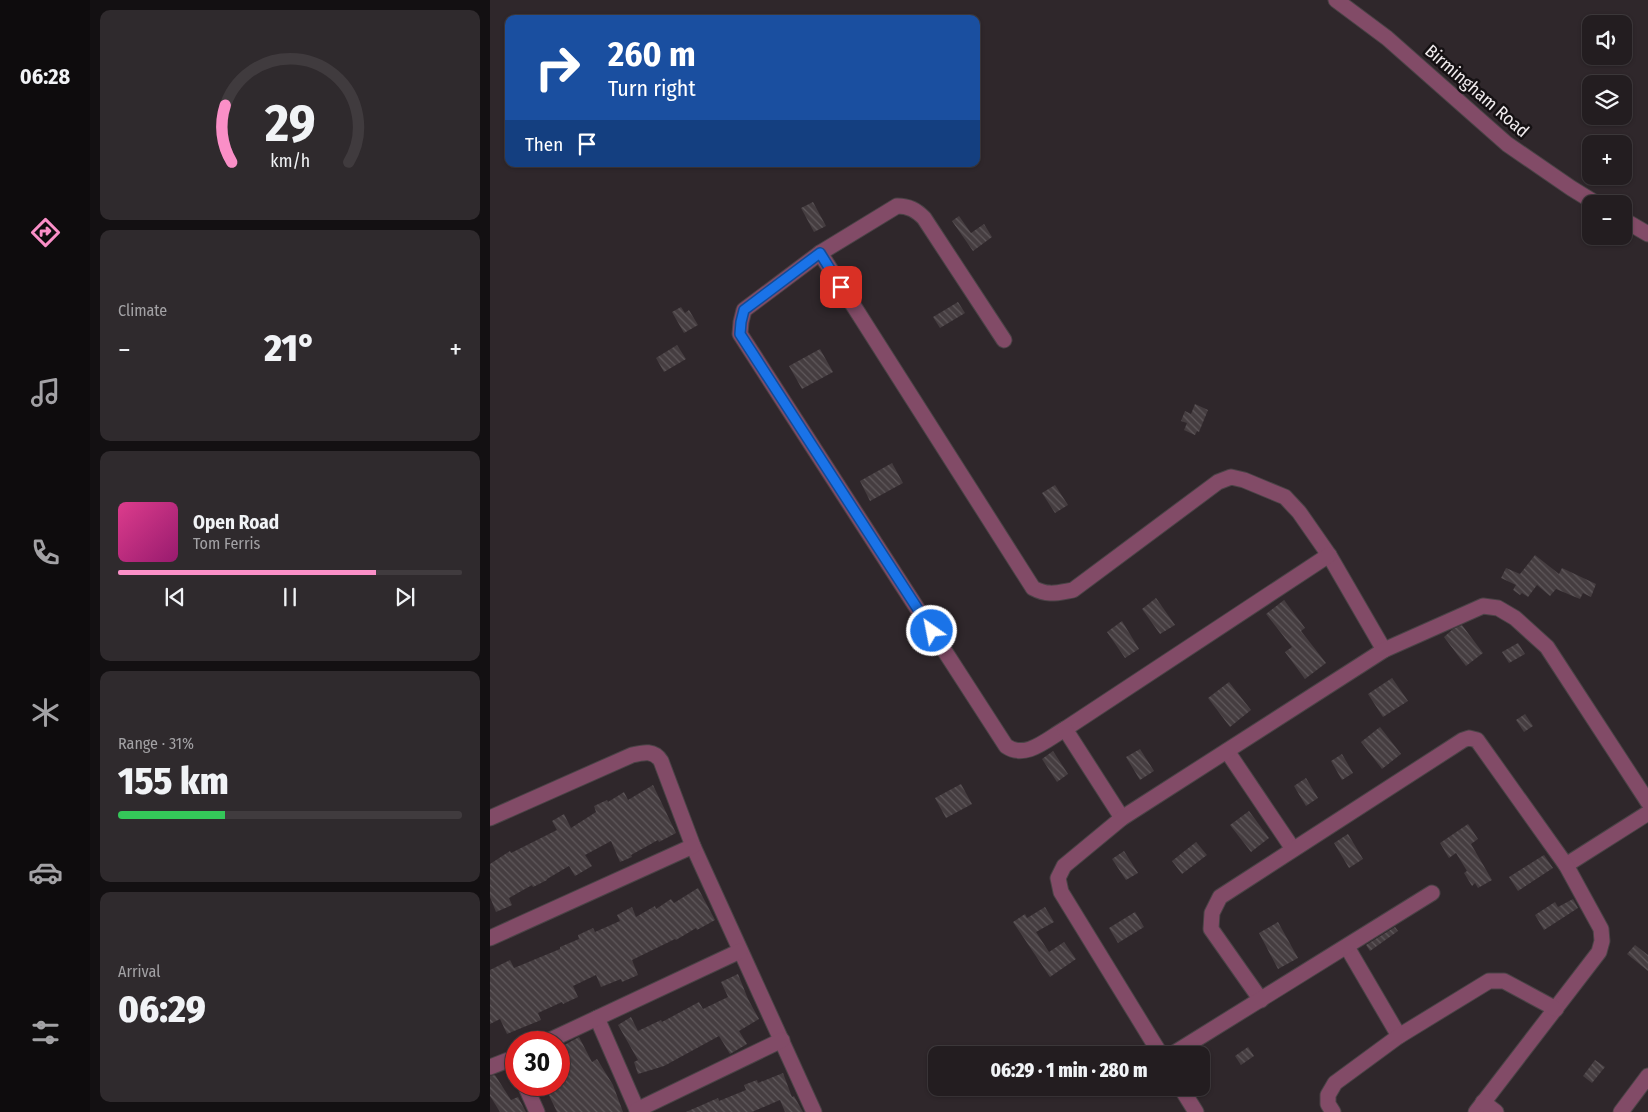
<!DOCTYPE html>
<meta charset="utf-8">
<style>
:root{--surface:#231d20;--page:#2f2a2d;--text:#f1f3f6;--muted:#a3a2a5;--line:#403b3e;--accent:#fa8fc7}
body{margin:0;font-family:"Fira Sans Condensed",sans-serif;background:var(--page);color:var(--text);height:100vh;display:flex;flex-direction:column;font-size:19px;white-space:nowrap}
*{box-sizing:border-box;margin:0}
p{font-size:16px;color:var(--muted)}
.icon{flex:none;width:28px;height:28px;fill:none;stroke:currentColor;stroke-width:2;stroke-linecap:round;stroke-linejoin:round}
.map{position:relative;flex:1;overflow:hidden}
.details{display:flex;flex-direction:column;gap:10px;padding:10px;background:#131012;width:400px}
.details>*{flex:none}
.guide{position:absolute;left:15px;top:15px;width:475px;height:152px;border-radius:10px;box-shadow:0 1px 4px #0004,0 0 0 1px var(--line);background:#1a4fa0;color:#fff;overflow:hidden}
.tools{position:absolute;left:1092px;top:15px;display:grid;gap:10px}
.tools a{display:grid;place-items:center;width:50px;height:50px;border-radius:10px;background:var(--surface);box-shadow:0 1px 4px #0004,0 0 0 1px var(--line);font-size:25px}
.speed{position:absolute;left:15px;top:1031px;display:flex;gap:10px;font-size:25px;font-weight:700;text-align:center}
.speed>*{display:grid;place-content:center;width:65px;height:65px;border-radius:50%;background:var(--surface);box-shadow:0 1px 4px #0004,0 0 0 1px var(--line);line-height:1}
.speed .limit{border:8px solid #d22;background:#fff;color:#111}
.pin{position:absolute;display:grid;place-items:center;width:42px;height:42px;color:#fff;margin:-21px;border-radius:10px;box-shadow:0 2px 8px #0006}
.me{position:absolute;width:55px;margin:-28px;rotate:327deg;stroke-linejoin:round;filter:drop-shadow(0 0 4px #0008)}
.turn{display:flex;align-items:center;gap:18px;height:105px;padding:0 20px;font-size:22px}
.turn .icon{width:65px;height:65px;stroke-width:2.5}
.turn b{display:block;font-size:35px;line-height:42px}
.then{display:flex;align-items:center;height:48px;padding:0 20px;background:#0003;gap:10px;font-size:19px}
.big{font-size:38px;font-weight:800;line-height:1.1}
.details .card{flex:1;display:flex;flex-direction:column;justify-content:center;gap:8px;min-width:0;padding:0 18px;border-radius:10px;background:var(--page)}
.details .dial{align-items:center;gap:0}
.dial svg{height:130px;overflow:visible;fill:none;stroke:var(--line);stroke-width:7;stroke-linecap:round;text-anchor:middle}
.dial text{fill:var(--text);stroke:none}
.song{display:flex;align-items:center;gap:15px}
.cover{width:60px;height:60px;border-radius:8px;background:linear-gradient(135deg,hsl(330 70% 55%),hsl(320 70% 35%))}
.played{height:5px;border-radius:2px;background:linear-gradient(90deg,var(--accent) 75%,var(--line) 75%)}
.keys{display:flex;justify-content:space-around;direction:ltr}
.heat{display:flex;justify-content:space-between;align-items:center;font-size:28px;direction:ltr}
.charge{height:8px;border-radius:4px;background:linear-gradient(90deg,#34c759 31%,var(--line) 0)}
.trip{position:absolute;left:438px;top:1046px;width:282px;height:50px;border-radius:10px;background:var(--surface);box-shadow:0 1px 4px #0004,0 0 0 1px var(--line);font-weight:800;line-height:50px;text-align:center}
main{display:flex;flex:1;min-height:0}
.tabs{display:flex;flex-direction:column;width:90px;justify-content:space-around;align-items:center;background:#0e0c0d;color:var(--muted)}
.tabs .icon{width:35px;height:35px}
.tabs .current{color:var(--accent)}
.tabs b{font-size:22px;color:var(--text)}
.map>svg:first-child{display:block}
.building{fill:url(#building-back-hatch)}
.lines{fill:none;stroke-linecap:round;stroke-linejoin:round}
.minor-casing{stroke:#4a4346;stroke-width:17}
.minor{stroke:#824b67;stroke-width:15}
.route-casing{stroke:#114b97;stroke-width:12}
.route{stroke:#1a73e8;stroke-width:9}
.labels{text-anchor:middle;stroke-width:5;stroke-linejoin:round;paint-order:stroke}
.street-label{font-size:18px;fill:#f1ecee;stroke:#151113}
</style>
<main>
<nav class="tabs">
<b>06:28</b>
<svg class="icon current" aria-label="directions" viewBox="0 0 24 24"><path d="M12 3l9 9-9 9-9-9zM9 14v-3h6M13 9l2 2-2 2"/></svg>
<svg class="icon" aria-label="music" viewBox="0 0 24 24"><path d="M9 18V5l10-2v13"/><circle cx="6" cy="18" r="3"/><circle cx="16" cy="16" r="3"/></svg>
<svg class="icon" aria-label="phone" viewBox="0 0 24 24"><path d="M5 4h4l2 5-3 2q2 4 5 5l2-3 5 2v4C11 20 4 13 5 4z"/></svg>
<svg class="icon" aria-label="climate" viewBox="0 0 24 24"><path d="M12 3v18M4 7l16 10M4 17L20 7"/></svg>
<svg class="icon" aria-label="car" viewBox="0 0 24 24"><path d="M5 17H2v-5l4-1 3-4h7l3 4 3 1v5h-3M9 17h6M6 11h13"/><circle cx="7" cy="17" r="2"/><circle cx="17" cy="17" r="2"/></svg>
<svg class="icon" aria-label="filters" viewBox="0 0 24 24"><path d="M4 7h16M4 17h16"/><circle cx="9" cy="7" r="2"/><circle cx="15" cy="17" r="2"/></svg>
</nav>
<section class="details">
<div class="card dial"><svg viewBox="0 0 100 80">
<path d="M14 69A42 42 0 1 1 86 69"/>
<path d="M14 69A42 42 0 0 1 10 34" stroke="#fa8fc7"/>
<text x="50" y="56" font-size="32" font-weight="700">29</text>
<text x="50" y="72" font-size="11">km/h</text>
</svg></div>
<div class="card"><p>Climate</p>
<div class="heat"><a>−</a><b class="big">21°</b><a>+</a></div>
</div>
<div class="card">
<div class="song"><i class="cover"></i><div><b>Open Road</b><p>Tom Ferris</p></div></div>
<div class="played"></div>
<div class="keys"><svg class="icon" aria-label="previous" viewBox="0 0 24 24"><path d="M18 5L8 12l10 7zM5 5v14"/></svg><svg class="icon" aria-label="pause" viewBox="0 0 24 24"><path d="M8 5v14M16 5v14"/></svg><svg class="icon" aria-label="next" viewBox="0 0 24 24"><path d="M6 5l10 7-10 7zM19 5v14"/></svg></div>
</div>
<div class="card"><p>Range · 31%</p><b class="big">155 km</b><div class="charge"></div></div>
<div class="card"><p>Arrival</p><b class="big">06:29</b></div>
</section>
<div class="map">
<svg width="1158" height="1112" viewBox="0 0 1158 1112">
<defs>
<pattern id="building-back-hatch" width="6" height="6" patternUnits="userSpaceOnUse" patternTransform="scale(1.25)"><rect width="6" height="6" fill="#453d40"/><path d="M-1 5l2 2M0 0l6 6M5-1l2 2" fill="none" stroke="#60595c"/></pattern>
</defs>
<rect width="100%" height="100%" fill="#2f272b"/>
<g class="building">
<polygon points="323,202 336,226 324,232 311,208"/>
<polygon points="469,216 481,233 494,224 502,237 483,251 462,221"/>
<polygon points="468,302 475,313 450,328 443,317"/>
<polygon points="191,307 195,313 199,310 208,325 194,333 182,312"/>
<polygon points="187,345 196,359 174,372 166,358"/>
<polygon points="330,349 343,372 312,389 299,366"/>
<polygon points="705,404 718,410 709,432 707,431 705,435 694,430 697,423 691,421 695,411 701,414"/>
<polygon points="402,463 413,483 380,501 370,481"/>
<polygon points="565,485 578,505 565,513 552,493"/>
<polygon points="1045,555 1069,574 1072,568 1106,584 1101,597 1093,593 1090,599 1066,589 1060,596 1047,585 1038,597 1032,593 1030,595 1023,590 1026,585 1011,578 1016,568 1030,574"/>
<polygon points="666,598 685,625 670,634 652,609"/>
<polygon points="794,600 815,628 811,631 836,663 815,679 795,652 802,647 776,614"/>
<polygon points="632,621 649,649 635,658 617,632"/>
<polygon points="972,625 993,653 976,666 954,637 963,629"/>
<polygon points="1028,643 1035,654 1019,663 1012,652"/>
<polygon points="902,678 918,701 893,717 878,694"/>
<polygon points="739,682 761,710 740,727 718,698"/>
<polygon points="1035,714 1043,726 1034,732 1026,720"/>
<polygon points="890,727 911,754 892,769 871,742"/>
<polygon points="650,749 664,771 650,780 636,757"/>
<polygon points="563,751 578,774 567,782 552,759"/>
<polygon points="852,754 863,773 852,780 841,761"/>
<polygon points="816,778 828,798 816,806 804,786"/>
<polygon points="471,784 482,804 456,818 445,798"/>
<polygon points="163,785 186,833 169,842 168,840 141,855 142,857 130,862 121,841 95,855 102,866 85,876 79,866 57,879 57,880 43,887 42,885 19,898 22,905 6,912 0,897 0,864 20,851 21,853 67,830 62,821 74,814 81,828 106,812 104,806 117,800 118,802 134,792 138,800"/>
<polygon points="759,811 779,838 761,852 740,825"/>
<polygon points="978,824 988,839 981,844 1002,880 988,888 985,883 982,886 974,873 977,871 966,853 959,858 950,843"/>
<polygon points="858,834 873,859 859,868 844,843"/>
<polygon points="706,842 717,855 692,874 682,861"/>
<polygon points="634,851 648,873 636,880 622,859"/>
<polygon points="1054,855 1063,868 1028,891 1019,877"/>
<polygon points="208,888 225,920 207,930 206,928 186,940 185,939 142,960 148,975 132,982 131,979 111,987 106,975 83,986 88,997 73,1004 72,1002 48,1013 51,1020 17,1034 10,1019 0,1024 0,970 20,960 24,968 70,949 70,947 89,939 88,935 103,928 105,932 130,921 127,915 142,907 146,917 165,906 166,909 181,899 184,903"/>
<polygon points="1083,899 1088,908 1054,930 1045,915 1065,902 1068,907"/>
<polygon points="555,907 564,922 546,932 559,952 574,942 586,959 560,977 523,922 535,914 537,918"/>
<polygon points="645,912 654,927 628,943 619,928"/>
<polygon points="788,922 808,958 788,969 769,933"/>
<polygon points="905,927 908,931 880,951 876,945"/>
<polygon points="1145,945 1158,955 1158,971 1137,954"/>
<polygon points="248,974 258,999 269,1019 249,1031 257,1044 240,1054 229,1036 174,1066 148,1074 144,1062 148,1060 128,1025 141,1017 148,1031 171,1020 172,1022 209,1002 213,1009 238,997 231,982"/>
<polygon points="89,1037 102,1062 107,1059 123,1085 133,1112 67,1112 54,1085 69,1085 69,1048"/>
<polygon points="758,1047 764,1056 751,1065 745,1056"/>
<polygon points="1105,1060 1115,1067 1102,1083 1093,1076"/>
<polygon points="293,1073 302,1097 304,1096 313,1112 295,1112 290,1100 262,1112 196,1112 228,1098 229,1101 256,1090 254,1085 267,1080 268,1083"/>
<polygon points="5,1075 21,1100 28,1097 36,1112 10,1112 0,1096 0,1076"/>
</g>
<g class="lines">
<g class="minor-casing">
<g id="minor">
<polyline points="846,0 897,38 1017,144 1081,188 1107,204"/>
<polyline points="1134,220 1158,234"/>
<path d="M330,253L543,588C558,596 566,593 583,590L728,482L741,477L754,480L795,497L809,512L839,555L894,650"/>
<path d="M514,340L434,218C426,210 419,206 407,206L330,253L254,310L251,322L250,334L516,746C536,760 557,739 575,729L839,555"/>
<polyline points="575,729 632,818"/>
<polyline points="737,751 803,849"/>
<path d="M0,818L142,755C154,752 164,750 171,761L203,846L324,1112"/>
<polyline points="1076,865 1158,813"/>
<polyline points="0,938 203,846"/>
<polyline points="857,947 909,1036"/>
<polyline points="771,1000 721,929 722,913 730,897 973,740 979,738 987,740 1076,865 1111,929 1112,941 1109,952 986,1112"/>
<polyline points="107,1018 148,1112"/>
<polyline points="56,1042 250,951"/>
<polyline points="671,1055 571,892 568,878 574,866 632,818 894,650 993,606 1008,608 1025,618 1057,647 1158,802"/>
<polyline points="681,1055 942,893"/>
<polyline points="0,1067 26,1057"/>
<polyline points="35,1085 47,1112"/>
<polyline points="691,1088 706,1112"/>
<polyline points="993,1102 1006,1112"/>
<polyline points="147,1110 292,1040"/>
<polyline points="843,1112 838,1104 838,1095 845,1083 909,1036 999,981 1014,981 1066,1009"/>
<polyline points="1131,1112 1158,1076"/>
</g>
</g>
<use href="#minor" class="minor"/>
</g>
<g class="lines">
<g class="route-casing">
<polyline id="route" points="351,287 330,253 254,310 251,322 250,334 442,631"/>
</g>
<use href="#route" class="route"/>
</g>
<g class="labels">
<g class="street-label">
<text transform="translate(987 91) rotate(41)" y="6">Birmingham Road</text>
</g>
</g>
</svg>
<div class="tools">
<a><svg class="icon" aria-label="sound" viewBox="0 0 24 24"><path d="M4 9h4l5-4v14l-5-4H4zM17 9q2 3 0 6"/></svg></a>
<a><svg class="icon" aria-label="layers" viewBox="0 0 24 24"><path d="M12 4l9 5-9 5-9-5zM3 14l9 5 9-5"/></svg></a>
<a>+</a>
<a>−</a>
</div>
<div class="speed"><div class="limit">30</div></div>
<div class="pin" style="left:351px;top:287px;background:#d93025"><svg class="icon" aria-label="arrive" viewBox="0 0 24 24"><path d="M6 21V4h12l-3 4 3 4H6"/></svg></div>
<svg class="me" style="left:442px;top:631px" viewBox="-20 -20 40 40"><circle r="17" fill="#1a73e8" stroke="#fff" stroke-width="3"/><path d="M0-11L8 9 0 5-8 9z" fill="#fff"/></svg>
<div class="trip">06:29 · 1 min · 280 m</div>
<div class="guide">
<div class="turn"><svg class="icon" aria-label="right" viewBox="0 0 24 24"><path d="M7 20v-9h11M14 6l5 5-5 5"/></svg><div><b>260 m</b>Turn right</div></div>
<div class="then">Then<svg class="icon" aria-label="arrive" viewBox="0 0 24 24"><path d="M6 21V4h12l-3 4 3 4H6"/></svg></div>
</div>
</div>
</main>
